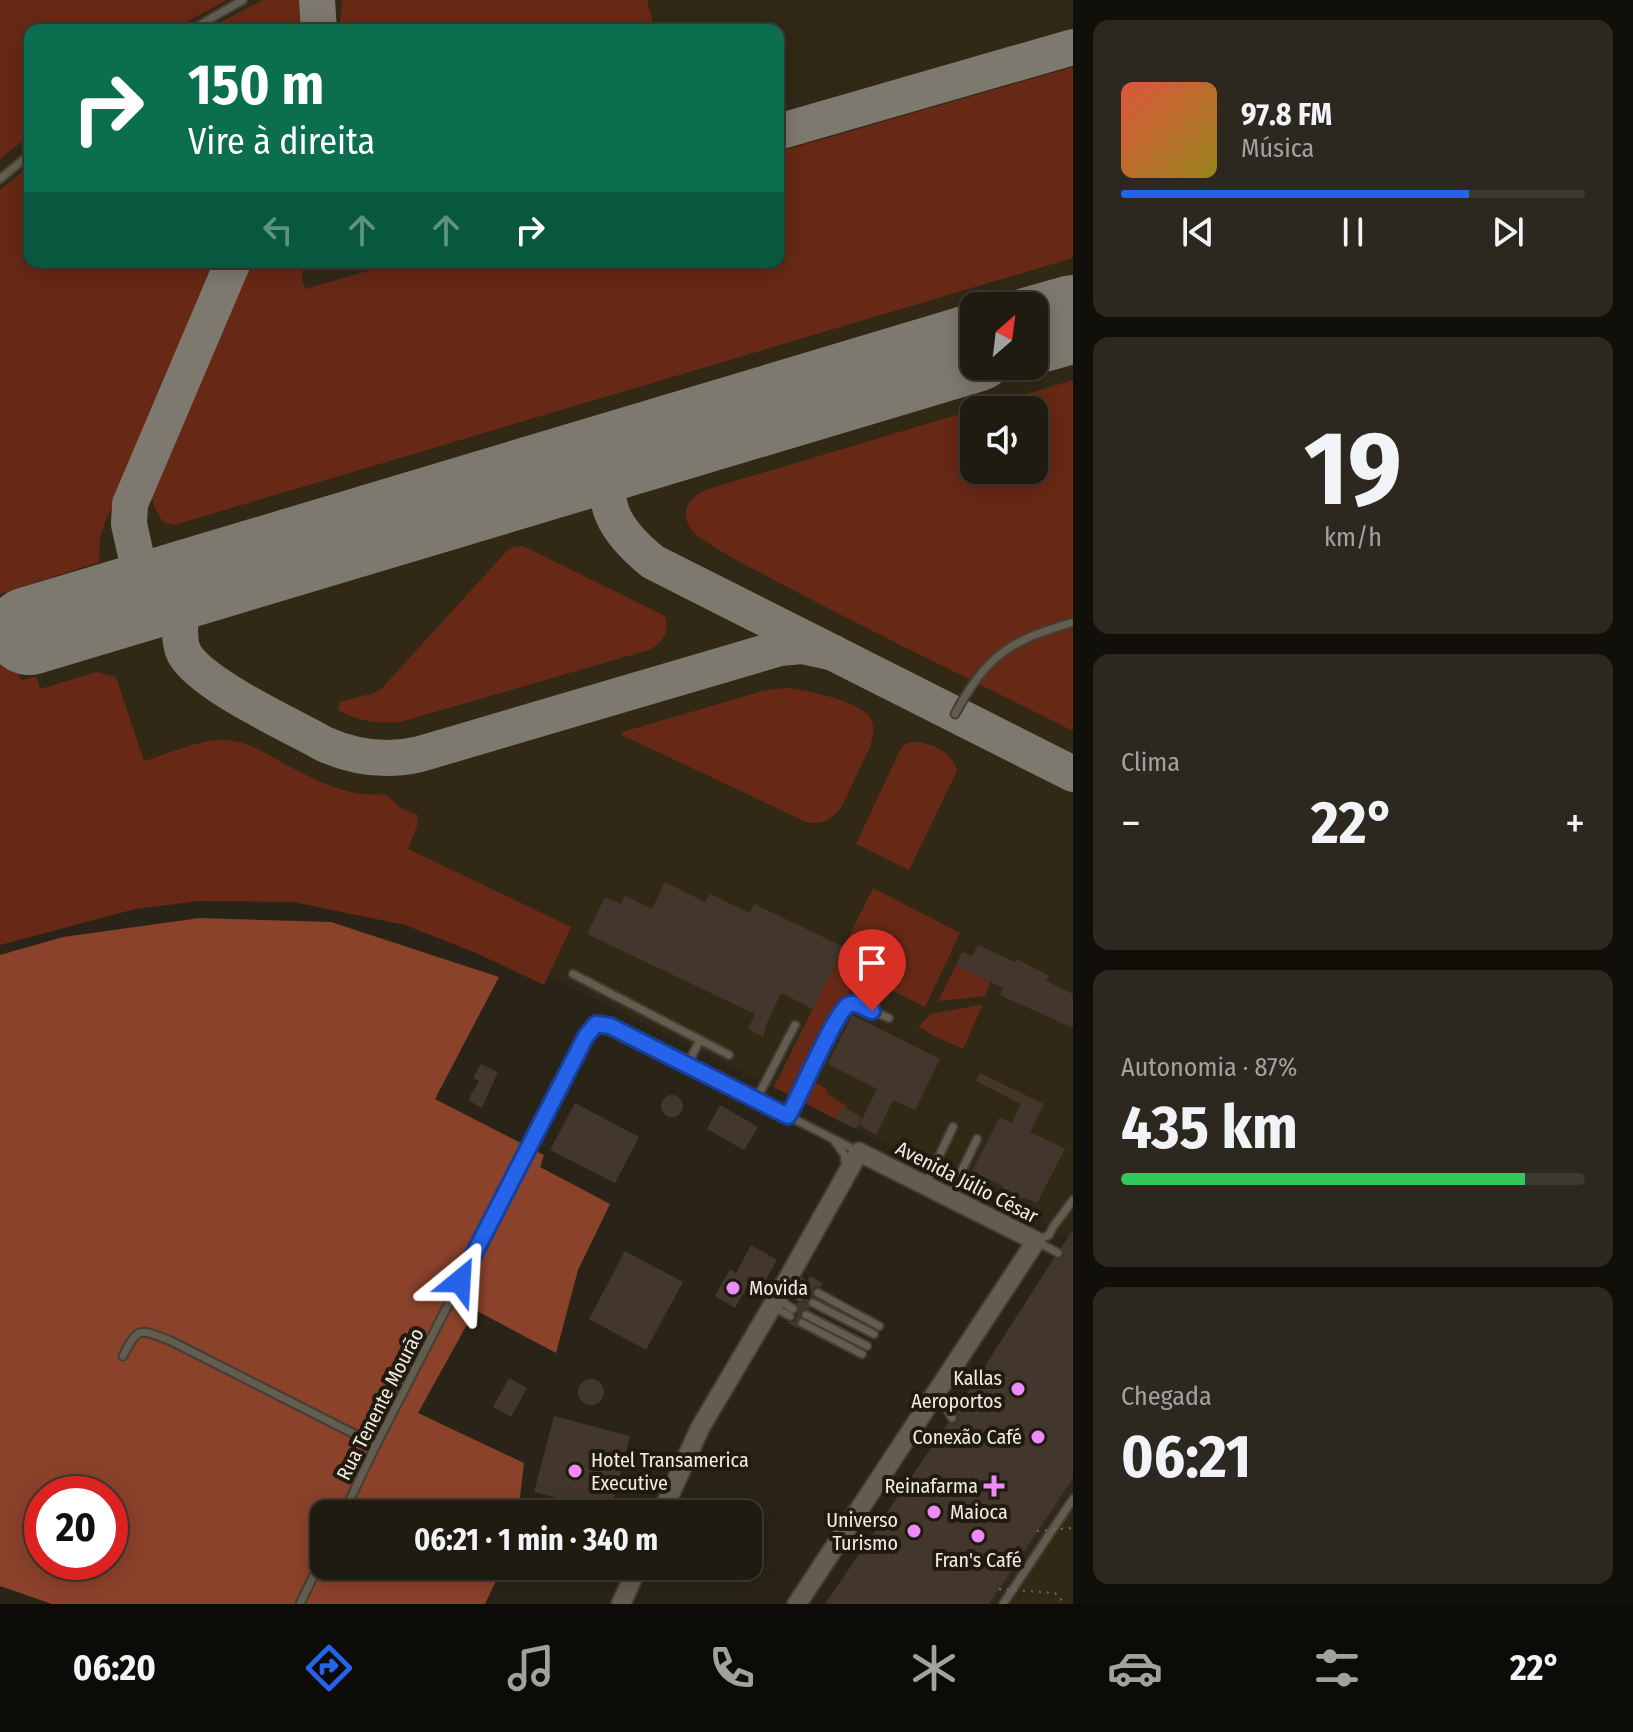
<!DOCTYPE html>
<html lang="pt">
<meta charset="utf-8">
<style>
:root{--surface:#1f1b11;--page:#2c281f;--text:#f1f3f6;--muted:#a1a19f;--line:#3c3931;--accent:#2563eb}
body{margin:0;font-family:"Fira Sans Condensed",sans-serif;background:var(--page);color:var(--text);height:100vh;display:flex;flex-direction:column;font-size:30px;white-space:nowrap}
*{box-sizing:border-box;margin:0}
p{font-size:26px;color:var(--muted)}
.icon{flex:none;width:44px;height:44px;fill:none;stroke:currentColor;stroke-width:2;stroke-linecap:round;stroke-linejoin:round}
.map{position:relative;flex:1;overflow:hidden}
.details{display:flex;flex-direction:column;gap:20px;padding:20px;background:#110f09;width:560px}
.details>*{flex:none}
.guide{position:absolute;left:24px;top:24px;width:760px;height:244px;border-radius:16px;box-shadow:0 4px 20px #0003,0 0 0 2px var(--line);background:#0b6e4f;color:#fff;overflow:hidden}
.needle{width:52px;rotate:28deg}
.controls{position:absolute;left:960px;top:292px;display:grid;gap:16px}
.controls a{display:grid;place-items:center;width:88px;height:88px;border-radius:16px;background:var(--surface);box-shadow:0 4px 20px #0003,0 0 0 2px var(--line);font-size:40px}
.speed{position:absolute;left:24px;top:1476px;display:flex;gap:16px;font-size:40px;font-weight:700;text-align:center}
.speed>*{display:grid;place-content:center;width:104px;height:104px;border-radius:50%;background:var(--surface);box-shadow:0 4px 20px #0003,0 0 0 2px var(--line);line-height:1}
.speed .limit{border:12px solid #d22;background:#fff;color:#111}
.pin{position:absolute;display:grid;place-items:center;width:68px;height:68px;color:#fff;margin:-82px -34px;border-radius:50% 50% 50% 0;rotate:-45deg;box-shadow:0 0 8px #0007}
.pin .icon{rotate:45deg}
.me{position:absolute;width:88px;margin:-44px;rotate:27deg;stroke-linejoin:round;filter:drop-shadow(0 0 6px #0008)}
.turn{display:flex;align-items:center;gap:28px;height:168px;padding:0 32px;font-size:36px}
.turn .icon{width:104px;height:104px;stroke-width:2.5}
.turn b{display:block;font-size:56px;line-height:68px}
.lanes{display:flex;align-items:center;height:76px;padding:0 32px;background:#0003;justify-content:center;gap:40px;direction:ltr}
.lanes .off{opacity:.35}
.big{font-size:60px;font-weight:700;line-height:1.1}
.details .widget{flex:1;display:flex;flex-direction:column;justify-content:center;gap:12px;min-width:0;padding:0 28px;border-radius:16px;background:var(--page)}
.details .dial{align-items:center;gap:0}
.dial b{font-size:104px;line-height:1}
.song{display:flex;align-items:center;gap:24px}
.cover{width:96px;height:96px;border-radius:12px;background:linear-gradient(135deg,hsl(10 70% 55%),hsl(50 70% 35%))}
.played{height:8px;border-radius:4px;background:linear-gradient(90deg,var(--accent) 75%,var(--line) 75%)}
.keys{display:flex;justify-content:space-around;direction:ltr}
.heat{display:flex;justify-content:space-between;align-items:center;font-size:44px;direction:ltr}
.charge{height:12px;border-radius:6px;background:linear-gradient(90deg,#34c759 87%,var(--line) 0)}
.trip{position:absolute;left:310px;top:1500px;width:452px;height:80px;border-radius:16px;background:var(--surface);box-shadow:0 4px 20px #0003,0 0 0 2px var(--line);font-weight:700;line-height:80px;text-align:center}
.tab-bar{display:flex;height:128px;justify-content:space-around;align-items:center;background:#0c0b07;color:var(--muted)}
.tab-bar .icon{width:56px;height:56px}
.tab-bar .active{color:var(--accent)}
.tab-bar b{font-size:36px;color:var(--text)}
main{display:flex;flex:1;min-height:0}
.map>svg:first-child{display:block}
.built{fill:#312916;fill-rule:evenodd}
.green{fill:#672915;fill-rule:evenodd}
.forest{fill:#8b422b;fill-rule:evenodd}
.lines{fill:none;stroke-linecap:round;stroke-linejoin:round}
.taxiway{stroke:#7e796e;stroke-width:36}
.runway{stroke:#7e796e;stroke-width:88}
.building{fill:#43372d}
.service-casing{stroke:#433e35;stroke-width:11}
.tertiary-casing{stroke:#433e35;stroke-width:22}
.service{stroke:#635d4f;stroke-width:7}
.tertiary{stroke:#635d4f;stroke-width:18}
.path-bridge{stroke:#6f6b60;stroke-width:2;stroke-dasharray:2 6;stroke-linecap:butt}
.route-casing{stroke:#184099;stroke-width:20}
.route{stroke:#2563eb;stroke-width:14}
.poi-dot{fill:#ed8cf9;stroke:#201b0e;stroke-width:3}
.labels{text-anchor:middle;stroke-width:8;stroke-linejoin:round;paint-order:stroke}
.street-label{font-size:20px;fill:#f1ede5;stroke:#201b0e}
.poi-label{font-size:20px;fill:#f1ede5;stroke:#201b0e;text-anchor:end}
</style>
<main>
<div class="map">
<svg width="1073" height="1604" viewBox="0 0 1073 1604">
<rect width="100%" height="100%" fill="#292417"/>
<path class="built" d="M0,0H1073V1604H825L952,1418L1068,1238L1031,1216L964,1182L966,1172L935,1156L928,1165L550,976L544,985L476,953L405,925L293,902L199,901L135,909L0,945ZM30,30H778V262H30ZM974,306H1034V366H974ZM974,410H1034V470H974Z"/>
<g class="green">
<polygon points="0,0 227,0 192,19 176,30 30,30 30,135 0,159"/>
<polygon points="263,0 301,0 301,30 205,30"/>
<polygon points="342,0 647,0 654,26 639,30 339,30"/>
<path d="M1073,67V258L174,525L163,522C154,509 149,499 154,483L249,262H303L302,280L305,289L398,262H778V152Z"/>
<polygon points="30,165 30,262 218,262 106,519 100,537 99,562 0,594 0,190"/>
<path d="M1073,380V731C973,681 872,632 774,580C757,571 700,542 691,529C679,512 689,498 705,490ZM974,410H1034V470H974Z"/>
<path d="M523,546L665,616C670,631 663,644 649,650L400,722C378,724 357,721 338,710L340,702L374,693L382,688L507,551L513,547Z"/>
<path d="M0,607L20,679L24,680L36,676L40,689L97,672L116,677L144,761C166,755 200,739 222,740C244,740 262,751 280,761C312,779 349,799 386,794L400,808L418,815L417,826L408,849L571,927L544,985L476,953L405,925L293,902L199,901L135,909L0,945Z"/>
<path d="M785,688C804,689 858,701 869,716C876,725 873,737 870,747L842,806C832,820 820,827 804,821L622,735V732L629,730L763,691Z"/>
<path d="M913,742C932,743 952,751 957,771L909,870L856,844L900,750L905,744Z"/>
<polygon points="873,888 960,933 925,1007 868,978 860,977 855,980 812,1066 808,1078 826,1089 828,1094 846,1106 839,1121 774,1087"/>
<polygon points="1000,955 985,996 938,1001 956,965 986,980"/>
<polygon points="979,1005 982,1006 963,1049 934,1036 919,1026 931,1014"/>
</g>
<path class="forest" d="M200,918L331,922L499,977L435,1099L544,1155L540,1167L610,1204L578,1270L556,1353L475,1310L418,1413L524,1463L518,1514H324V1566H503L485,1604H52L0,1586V955L63,937ZM42,1494H110V1562H42Z"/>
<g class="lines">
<g class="taxiway">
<polyline points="317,0 319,30"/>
<polyline points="778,132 1073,47"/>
<path d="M618,455C593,500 617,533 653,562L1073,774"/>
<path d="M223,572C202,585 181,602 180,629C180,636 181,647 184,653C201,685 291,725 324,744C355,758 387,762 420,754L780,648L802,646L834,653"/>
<polyline points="145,596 129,524 130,504 233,262"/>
</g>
<g class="runway">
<polyline points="1034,330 1073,319"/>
<polyline points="29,631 974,348"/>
</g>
</g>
<g class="building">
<polygon points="665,882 705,902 710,894 750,913 754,904 844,947 813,1009 781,993 766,1025 763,1037 748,1029 755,1014 587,934 605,897 621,904 625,896 652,909"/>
<polygon points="978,945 1015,962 1017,959 1049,976 1046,981 1073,994 1073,1028 1000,995 1003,988 956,965 962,952 972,956"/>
<polygon points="852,1015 940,1059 915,1110 893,1100 876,1135 859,1125 877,1089 828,1064"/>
<polygon points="481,1064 498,1072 482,1108 468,1100 479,1081 473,1078"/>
<polygon points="980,1073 1044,1104 1030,1132 1065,1149 1037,1203 1024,1198 1015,1199 1004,1193 1003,1186 972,1171 1000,1117 1012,1123 1021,1104 976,1081"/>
<circle cx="672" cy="1106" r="11"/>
<polygon points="575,1103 639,1137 615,1183 550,1150"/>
<polygon points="720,1105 758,1127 744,1150 707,1129"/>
<polygon points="843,1107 862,1117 856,1129 836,1119"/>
<polygon points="1073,1230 1073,1478 989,1604 825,1604 948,1423 953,1424 957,1422 958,1417 956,1411 1054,1258 1059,1259 1063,1257 1064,1252 1061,1248"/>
<polygon points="751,1245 777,1260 764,1283 753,1277 735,1308 715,1296 730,1269 736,1273"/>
<polygon points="625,1251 683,1282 646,1350 589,1319"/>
<polygon points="810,1276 823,1283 821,1287 815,1287 812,1291 813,1297 809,1298 807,1303 810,1310 805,1309 801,1311 800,1317 796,1323 799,1329 786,1322 793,1322 796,1318 799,1309 796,1303 802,1302 806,1299 805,1292 809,1291 811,1287 808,1280"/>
<polygon points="509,1378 527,1388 511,1417 493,1407"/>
<circle cx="591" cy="1392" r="13"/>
<polygon points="554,1416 630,1436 610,1512 534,1492"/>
</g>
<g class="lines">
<g class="service-casing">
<g id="service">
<polyline points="191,30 243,0"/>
<polyline points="0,179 30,154"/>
<path d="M955,714C987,655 1009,641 1073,622"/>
<polyline points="573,974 729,1055"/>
<polyline points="687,1065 700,1040"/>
<polyline points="756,1100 795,1025"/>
<polyline points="788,1116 798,1100 837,1017 848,1005 855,1004 889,1018"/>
<polyline points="834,1140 844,1154 846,1168"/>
<polyline points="926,1183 953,1127"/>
<polyline points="950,1195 977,1139"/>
<polyline points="1038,1240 1049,1235 1053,1227 1073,1200"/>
<polyline points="1038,1242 1058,1253"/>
<polyline points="790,1278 805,1286"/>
<polyline points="785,1287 800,1296"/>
<polyline points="818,1293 879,1326"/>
<polyline points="778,1299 793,1309"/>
<polyline points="813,1303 874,1334"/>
<polyline points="774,1307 790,1316"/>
<polyline points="806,1315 867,1346"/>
<polyline points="802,1323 862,1354"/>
<path d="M123,1356C139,1324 141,1330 171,1341L376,1445"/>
<polyline points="939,1395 952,1418"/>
<polyline points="343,1514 376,1445 591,1027 600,1024 610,1026 859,1152"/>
<polyline points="300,1604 324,1554"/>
<polyline points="1003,1604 1073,1499"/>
</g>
</g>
<g class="tertiary-casing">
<g id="tertiary">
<polyline points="661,1514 700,1428 777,1298 859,1152 1036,1241 797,1604"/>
<polyline points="621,1604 638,1566"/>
</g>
</g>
<use href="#service" class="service"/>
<use href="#tertiary" class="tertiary"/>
<g class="path-bridge">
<polyline points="1037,1531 1073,1528"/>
<polyline points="999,1589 1055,1593 1065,1604"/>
</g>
</g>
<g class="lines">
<g class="route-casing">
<path id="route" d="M460,1281L586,1036L596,1024L610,1026L788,1116C800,1096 835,1013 848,1005C855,1001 865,1008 872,1011"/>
</g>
<use href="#route" class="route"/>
</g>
<g class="poi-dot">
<circle cx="733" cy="1288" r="8"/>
<circle cx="1018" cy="1389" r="8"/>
<circle cx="1038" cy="1437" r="8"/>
<circle cx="575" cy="1471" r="8"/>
<path d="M990 1474h8v8h8v8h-8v8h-8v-8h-8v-8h8z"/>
<circle cx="934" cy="1512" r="8"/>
<circle cx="914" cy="1531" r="8"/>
<circle cx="978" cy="1536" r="8"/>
</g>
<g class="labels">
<g class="street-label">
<text transform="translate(967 1182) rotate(27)" y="7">Avenida Júlio César</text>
<text transform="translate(380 1404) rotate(-63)" y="7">Rua Tenente Mourão</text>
</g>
<g class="poi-label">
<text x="749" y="1295" text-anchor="start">Movida</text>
<text x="1002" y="1385">Kallas<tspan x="1002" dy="23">Aeroportos</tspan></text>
<text x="1022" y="1444">Conexão Café</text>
<text x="591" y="1467" text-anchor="start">Hotel Transamerica<tspan x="591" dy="23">Executive</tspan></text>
<text x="978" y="1493">Reinafarma</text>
<text x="950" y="1519" text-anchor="start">Maioca</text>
<text x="898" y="1527">Universo<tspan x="898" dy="23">Turismo</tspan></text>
<text x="978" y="1567" text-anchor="middle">Fran's Café</text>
</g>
</g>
</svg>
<div class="controls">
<a><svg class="needle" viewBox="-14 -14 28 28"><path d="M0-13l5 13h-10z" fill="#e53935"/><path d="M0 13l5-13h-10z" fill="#a1a19f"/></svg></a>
<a><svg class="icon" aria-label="sound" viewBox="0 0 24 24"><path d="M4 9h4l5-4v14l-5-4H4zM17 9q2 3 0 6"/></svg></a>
</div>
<div class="speed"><div class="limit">20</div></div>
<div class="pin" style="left:872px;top:1011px;background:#d93025"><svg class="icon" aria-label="arrive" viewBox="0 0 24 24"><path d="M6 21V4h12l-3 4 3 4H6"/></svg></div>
<svg class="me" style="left:460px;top:1281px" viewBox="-20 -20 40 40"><path d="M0-17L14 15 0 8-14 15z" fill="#2563eb" stroke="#fff" stroke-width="4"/></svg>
<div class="trip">06:21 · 1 min · 340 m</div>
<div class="guide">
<div class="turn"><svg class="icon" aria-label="right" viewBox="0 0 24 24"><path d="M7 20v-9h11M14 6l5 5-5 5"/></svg><div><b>150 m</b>Vire à direita</div></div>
<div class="lanes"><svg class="icon off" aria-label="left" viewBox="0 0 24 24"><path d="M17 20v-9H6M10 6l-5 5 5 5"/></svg><svg class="icon off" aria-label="ahead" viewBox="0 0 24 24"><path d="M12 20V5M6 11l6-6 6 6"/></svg><svg class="icon off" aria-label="ahead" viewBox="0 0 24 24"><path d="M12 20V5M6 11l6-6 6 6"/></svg><svg class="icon" aria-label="right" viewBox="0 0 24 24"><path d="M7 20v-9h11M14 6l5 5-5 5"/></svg></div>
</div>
</div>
<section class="details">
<div class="widget">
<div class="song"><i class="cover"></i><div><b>97.8 FM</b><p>Música</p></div></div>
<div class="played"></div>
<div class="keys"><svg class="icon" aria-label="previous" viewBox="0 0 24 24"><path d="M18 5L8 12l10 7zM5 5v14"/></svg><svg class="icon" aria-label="pause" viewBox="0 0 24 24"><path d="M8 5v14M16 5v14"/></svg><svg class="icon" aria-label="next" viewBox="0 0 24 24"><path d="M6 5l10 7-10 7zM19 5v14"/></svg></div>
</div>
<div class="widget dial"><b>19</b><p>km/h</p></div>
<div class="widget"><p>Clima</p>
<div class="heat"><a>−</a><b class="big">22°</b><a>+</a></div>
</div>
<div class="widget"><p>Autonomia · 87%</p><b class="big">435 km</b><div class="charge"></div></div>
<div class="widget"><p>Chegada</p><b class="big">06:21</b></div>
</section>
</main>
<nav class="tab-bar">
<b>06:20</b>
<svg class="icon active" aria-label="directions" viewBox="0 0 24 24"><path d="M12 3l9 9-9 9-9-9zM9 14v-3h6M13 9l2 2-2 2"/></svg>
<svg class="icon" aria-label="music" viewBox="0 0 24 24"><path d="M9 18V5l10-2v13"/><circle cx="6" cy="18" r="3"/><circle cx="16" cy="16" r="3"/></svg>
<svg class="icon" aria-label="phone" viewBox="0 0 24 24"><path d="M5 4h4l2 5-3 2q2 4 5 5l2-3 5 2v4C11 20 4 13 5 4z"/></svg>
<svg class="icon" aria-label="climate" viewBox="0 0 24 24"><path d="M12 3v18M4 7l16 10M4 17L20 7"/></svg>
<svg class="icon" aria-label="car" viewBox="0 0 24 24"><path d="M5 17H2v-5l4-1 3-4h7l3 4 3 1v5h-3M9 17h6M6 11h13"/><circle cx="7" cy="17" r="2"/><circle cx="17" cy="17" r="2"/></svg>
<svg class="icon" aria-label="filters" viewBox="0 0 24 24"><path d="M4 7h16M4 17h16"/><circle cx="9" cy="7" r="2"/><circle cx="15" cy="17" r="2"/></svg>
<b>22°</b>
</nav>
